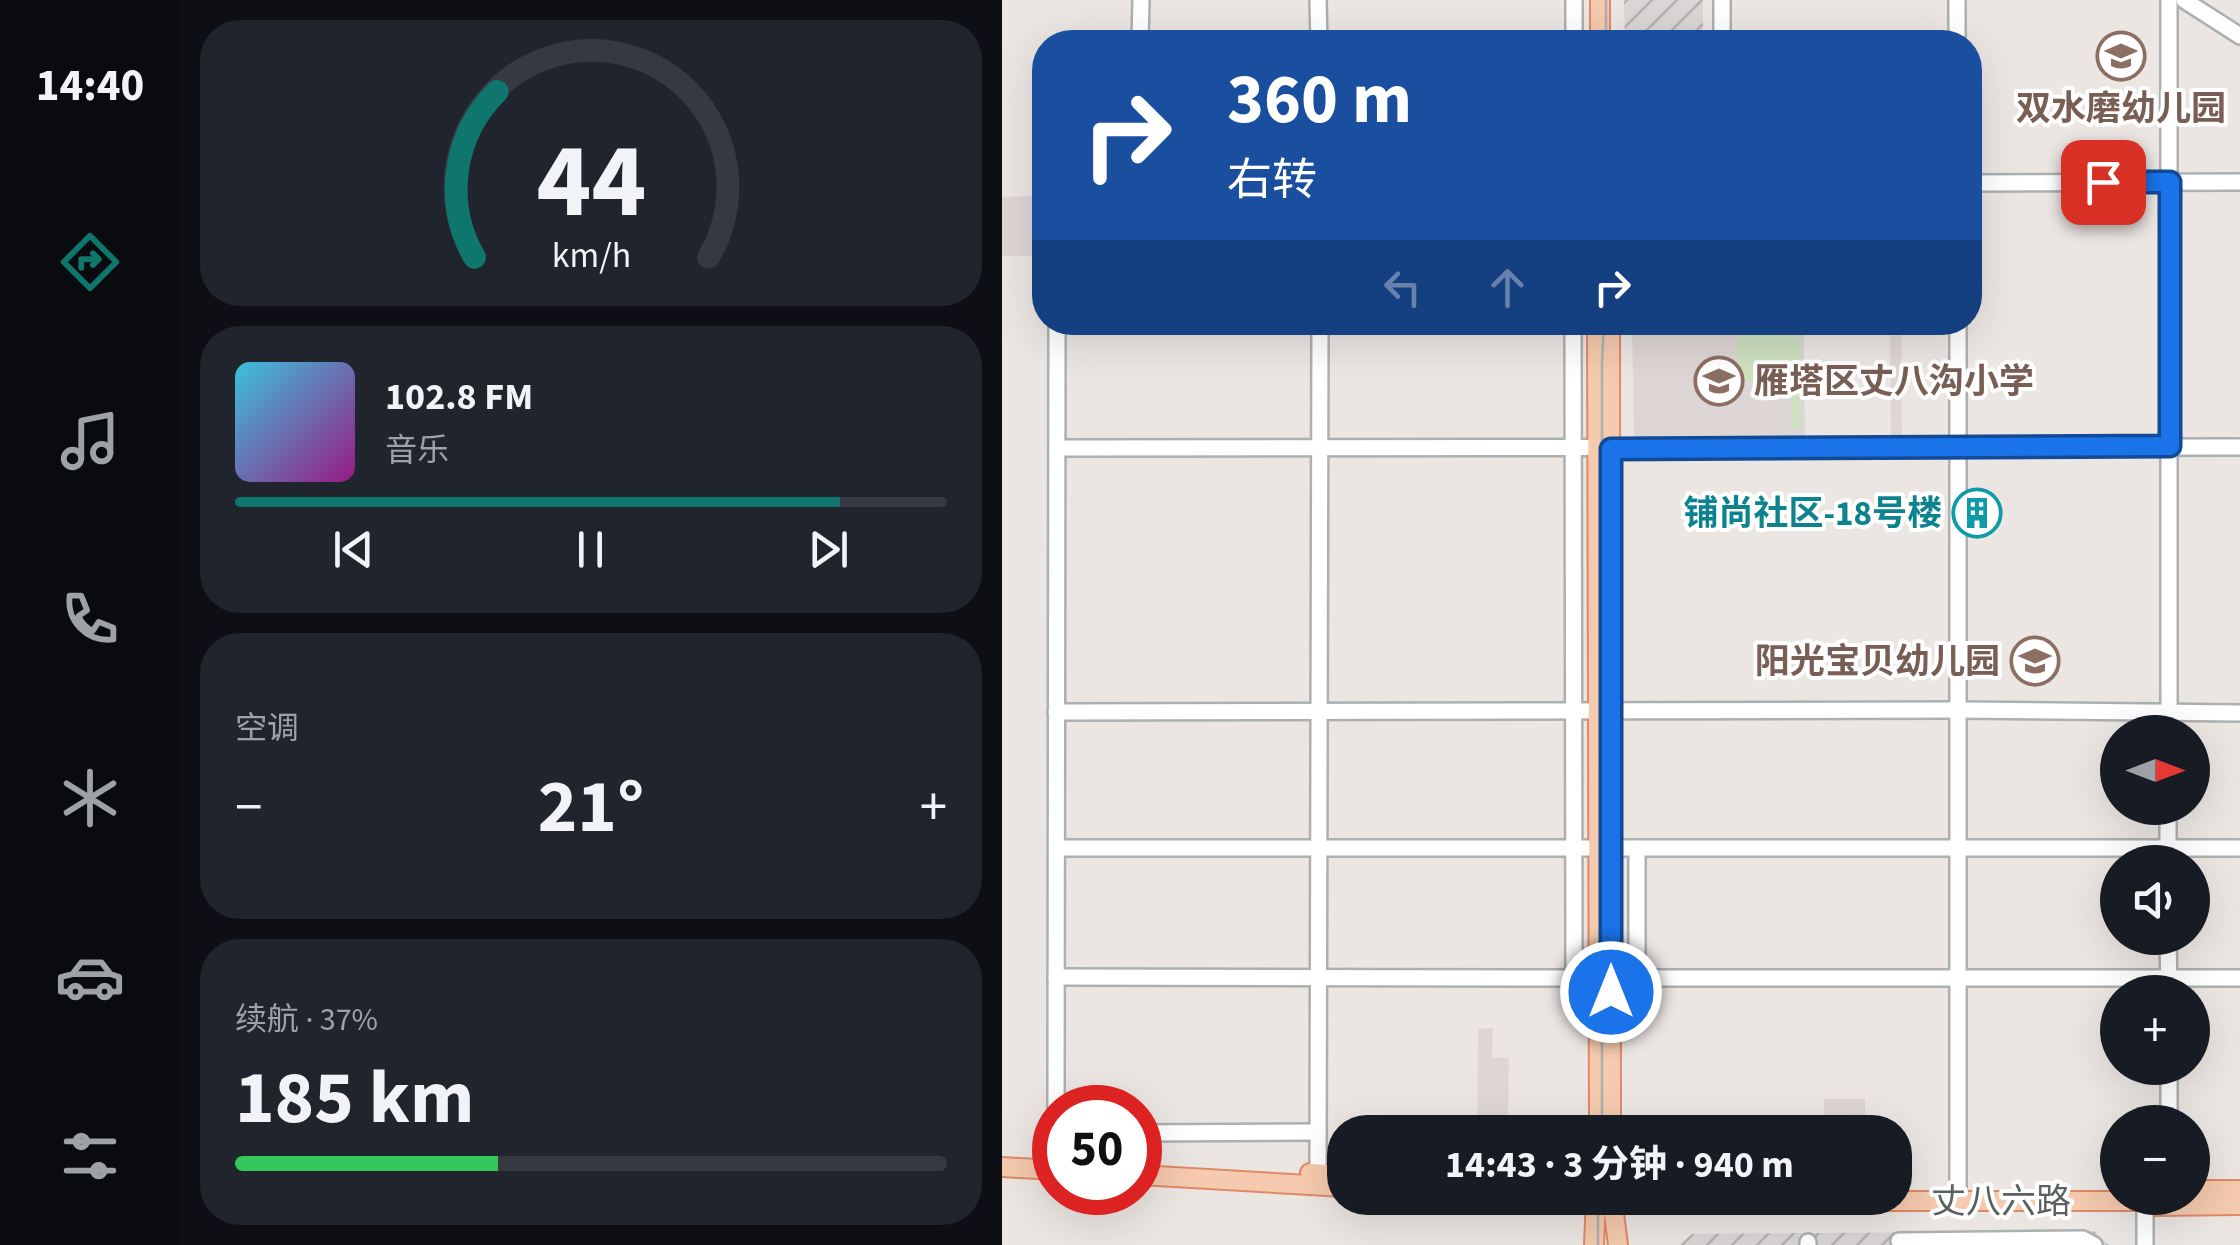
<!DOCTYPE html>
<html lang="zh">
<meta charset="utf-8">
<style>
:root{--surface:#171b24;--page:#20242c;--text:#f1f3f6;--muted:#9ea1a6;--line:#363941;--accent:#0f766e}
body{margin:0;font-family:"Source Sans 3","Noto Sans SC",sans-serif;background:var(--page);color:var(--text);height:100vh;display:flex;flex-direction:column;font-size:38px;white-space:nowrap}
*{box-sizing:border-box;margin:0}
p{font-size:32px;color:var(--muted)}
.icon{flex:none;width:55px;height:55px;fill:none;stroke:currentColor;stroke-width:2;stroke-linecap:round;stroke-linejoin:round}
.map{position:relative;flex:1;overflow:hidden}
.drawer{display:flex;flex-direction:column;gap:20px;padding:20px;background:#0d0f14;width:822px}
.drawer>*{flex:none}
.banner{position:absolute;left:30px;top:30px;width:950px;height:305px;border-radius:40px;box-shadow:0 10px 40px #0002;background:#1a4fa0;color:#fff;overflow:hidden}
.needle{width:65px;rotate:90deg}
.fabs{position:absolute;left:1098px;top:715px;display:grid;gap:20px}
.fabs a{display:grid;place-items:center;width:110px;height:110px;border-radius:50%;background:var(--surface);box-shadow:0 10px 40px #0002;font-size:50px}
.speed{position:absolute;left:30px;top:1085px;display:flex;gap:20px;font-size:50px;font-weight:700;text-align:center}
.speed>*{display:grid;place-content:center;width:130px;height:130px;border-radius:50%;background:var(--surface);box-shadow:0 10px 40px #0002;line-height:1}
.speed .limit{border:15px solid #d22;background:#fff;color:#111}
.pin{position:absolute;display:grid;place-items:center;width:85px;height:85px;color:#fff;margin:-42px;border-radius:20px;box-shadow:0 5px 15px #0006}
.me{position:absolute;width:110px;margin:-55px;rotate:0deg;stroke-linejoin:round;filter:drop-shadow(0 0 8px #0008)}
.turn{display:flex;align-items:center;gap:35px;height:210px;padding:0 30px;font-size:45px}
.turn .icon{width:130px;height:130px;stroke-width:2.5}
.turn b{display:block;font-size:70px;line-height:85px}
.lanes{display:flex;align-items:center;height:95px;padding:0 30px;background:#0003;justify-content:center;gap:50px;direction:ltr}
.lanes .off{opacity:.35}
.big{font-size:75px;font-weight:700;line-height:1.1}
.drawer .widget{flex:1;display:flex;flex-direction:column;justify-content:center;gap:15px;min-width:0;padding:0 35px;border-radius:40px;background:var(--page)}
.drawer .dial{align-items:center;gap:0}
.dial svg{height:260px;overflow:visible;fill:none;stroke:var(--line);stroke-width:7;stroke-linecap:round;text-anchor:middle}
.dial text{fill:var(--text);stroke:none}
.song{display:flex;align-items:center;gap:30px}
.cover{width:120px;height:120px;border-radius:15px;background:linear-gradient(135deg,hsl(190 70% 55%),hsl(310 70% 35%))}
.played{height:10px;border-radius:5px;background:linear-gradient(90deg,var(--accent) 85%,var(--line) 85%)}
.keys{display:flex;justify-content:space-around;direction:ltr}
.heat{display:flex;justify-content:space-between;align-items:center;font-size:55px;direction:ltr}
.charge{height:15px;border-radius:8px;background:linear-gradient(90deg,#34c759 37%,var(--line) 0)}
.trip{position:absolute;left:325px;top:1115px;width:585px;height:100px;border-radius:40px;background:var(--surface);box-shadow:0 10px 40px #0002;font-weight:700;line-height:100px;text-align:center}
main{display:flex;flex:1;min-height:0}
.tab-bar{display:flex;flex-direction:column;width:180px;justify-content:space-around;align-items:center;background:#090b0e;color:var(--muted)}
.tab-bar .icon{width:70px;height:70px}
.tab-bar .on{color:var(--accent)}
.tab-bar b{font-size:45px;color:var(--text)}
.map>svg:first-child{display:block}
.industrial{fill:url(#industrial-furrows)}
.education{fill:#ded6d4}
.pitch{fill:#cfe1c1}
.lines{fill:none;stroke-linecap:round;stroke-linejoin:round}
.minor-casing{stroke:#acb0b1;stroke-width:20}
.major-casing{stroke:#e08967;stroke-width:22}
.minor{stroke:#fff;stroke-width:15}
.major{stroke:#f5caae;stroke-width:18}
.tram{stroke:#afb0b0;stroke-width:2.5}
.route-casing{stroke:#114b97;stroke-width:25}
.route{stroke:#1a73e8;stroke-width:18}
.labels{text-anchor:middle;stroke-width:8;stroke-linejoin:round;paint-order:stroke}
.education-label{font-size:35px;font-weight:bold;fill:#785e54;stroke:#fff}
.culture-label{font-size:35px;font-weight:bold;fill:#0d838f;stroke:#fff;text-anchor:end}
.street-label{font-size:35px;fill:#5b6161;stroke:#fff}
</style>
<main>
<nav class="tab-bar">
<b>14:40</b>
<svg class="icon on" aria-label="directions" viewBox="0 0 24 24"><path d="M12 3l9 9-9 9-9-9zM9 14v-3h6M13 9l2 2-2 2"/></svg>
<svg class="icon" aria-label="music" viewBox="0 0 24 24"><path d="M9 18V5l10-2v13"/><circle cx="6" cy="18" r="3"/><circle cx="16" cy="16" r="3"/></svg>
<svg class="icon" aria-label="phone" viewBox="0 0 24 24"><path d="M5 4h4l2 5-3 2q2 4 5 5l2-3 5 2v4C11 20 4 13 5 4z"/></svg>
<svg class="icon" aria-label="climate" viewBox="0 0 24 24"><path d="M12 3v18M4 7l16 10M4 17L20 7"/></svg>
<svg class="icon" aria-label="car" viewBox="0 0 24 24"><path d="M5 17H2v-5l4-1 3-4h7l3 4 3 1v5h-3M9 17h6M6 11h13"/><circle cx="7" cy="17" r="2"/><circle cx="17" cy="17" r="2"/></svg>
<svg class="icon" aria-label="filters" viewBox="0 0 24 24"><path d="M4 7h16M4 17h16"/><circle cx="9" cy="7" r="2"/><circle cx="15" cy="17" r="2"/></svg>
</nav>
<section class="drawer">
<div class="widget dial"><svg viewBox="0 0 100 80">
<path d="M14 69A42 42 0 1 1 86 69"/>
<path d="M14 69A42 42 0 0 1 21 18" stroke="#0f766e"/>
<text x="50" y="56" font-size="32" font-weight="700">44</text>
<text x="50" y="72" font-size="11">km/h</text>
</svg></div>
<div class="widget">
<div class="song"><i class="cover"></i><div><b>102.8 FM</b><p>音乐</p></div></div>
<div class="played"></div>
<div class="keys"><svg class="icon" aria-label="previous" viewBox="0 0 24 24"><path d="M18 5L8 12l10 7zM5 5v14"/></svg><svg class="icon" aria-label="pause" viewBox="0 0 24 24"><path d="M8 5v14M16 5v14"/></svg><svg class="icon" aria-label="next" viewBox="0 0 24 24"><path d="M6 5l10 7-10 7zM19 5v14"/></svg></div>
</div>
<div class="widget"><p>空调</p>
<div class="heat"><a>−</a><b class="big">21°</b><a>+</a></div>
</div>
<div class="widget"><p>续航 · 37%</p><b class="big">185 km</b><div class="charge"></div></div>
</section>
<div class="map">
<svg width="1238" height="1245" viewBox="0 0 1238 1245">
<defs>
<pattern id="industrial-furrows" width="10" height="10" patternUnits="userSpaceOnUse" patternTransform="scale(2.5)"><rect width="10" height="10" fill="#dad6d5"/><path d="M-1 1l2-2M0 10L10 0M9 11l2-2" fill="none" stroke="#b4b1b0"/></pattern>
</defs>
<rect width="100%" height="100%" fill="#ece6e3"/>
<g class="industrial">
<polygon points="622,0 701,0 701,42 623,42"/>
<polygon points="1092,1231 1107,1245 678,1245 690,1234"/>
</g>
<g class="education">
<polygon points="42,196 42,256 0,256 0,197"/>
<polygon points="630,323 802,323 803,439 632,439"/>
<polygon points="888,324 899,325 900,441 889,440"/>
<rect x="1022" y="640" width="21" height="42"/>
<polygon points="491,1028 490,1057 507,1058 506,1122 526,1123 526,1132 475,1132 476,1029"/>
<rect x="822" y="1099" width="41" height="33"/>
</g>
<polygon class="pitch" points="733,323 798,323 799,428 789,428 789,394 767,393 767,382 738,382 739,369 734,358"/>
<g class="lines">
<g class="minor-casing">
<g id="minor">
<polyline points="316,0 317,42"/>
<polyline points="955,0 955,42"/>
<polyline points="1167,0 1167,732"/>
<polyline points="1182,0 1238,36"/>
<polyline points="138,42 139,0"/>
<polyline points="572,42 572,0"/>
<polyline points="720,42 720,0"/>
<polyline points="968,183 1238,182"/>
<polyline points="956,322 956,1190"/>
<polyline points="55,448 1238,447"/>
<polyline points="54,712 956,710 1238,713"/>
<polyline points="55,848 1238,848"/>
<polyline points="635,848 635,978 1238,978"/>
<polyline points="1166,862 1166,808"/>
<polyline points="1166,938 1167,992"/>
<polyline points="54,977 572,978 571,322"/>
<polyline points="1167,1068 1167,1122"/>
<polyline points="54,1108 55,322"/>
<polyline points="138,1133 316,1132"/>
<polyline points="316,1174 318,322"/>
<polyline points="1143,1198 1143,1245"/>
<polyline points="897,1241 1081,1239 1092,1245"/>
<polyline points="806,1245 806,1242"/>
</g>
</g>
<g class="major-casing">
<g id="major">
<polyline points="598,42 598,0"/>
<polyline points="595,322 597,1132"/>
<polyline points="608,322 609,1132"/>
<polyline points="0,1167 52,1170"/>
<polyline points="308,1173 342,1175"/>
<polyline points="138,1175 342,1187"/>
<polyline points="1190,1190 1238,1190"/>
<polyline points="520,1198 581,1201 1143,1201 1153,1206 1238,1205"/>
<polyline points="610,1198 616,1245"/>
<polyline points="592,1245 594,1198"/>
</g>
</g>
<use href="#minor" class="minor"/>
<use href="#major" class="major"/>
<g class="tram">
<polyline points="604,42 604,0"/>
<polyline points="600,1132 600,364 602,322"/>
<polyline points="596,1198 596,1245"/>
</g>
</g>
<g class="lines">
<g class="route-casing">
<polyline id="route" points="609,992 609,449 1168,446 1168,182 1101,182"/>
</g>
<use href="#route" class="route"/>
</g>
<defs>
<g id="school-ring" transform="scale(2.5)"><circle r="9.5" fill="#fff" stroke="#8d6e63" stroke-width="1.5"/><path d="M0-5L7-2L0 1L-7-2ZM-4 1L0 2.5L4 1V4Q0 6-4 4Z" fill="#8d6e63"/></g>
<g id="building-ring" transform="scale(2.5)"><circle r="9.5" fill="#fff" stroke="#0f9aa8" stroke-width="1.5"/><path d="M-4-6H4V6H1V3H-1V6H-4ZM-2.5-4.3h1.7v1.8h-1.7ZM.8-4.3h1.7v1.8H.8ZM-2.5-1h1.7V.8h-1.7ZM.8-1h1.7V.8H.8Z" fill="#0f9aa8"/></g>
</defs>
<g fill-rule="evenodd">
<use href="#school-ring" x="1119" y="56"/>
<use href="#school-ring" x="717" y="381"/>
<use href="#building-ring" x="975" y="513"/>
<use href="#school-ring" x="1033" y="661"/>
</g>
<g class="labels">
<g class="education-label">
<text x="1119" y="120">双水磨幼儿园</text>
<text x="752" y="393" text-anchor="start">雁塔区丈八沟小学</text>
<text x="998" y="673" text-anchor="end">阳光宝贝幼儿园</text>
</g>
<g class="culture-label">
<text x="940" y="525">铺尚社区-18号楼</text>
</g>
<g class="street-label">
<text x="999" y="1213">丈八六路</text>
</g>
</g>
</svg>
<div class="fabs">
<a><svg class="needle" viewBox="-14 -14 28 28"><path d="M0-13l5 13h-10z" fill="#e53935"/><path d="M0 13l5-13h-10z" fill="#9ea1a6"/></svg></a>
<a><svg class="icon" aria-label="sound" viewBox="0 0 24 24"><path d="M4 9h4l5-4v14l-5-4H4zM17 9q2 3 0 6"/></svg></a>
<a>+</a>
<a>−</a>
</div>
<div class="speed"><div class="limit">50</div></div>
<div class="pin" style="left:1101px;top:182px;background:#d93025"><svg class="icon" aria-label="arrive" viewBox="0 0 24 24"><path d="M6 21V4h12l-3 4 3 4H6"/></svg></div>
<svg class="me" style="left:609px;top:992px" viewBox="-20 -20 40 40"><circle r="17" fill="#1a73e8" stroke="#fff" stroke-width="3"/><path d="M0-11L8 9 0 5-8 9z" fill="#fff"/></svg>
<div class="trip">14:43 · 3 分钟 · 940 m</div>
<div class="banner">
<div class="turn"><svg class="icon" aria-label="right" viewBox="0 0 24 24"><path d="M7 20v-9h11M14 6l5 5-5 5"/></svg><div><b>360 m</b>右转</div></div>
<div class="lanes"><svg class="icon off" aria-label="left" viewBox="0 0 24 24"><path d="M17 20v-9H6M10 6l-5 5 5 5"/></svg><svg class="icon off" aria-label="ahead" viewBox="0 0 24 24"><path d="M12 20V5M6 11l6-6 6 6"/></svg><svg class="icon" aria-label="right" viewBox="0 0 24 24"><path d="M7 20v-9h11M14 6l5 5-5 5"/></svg></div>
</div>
</div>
</main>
